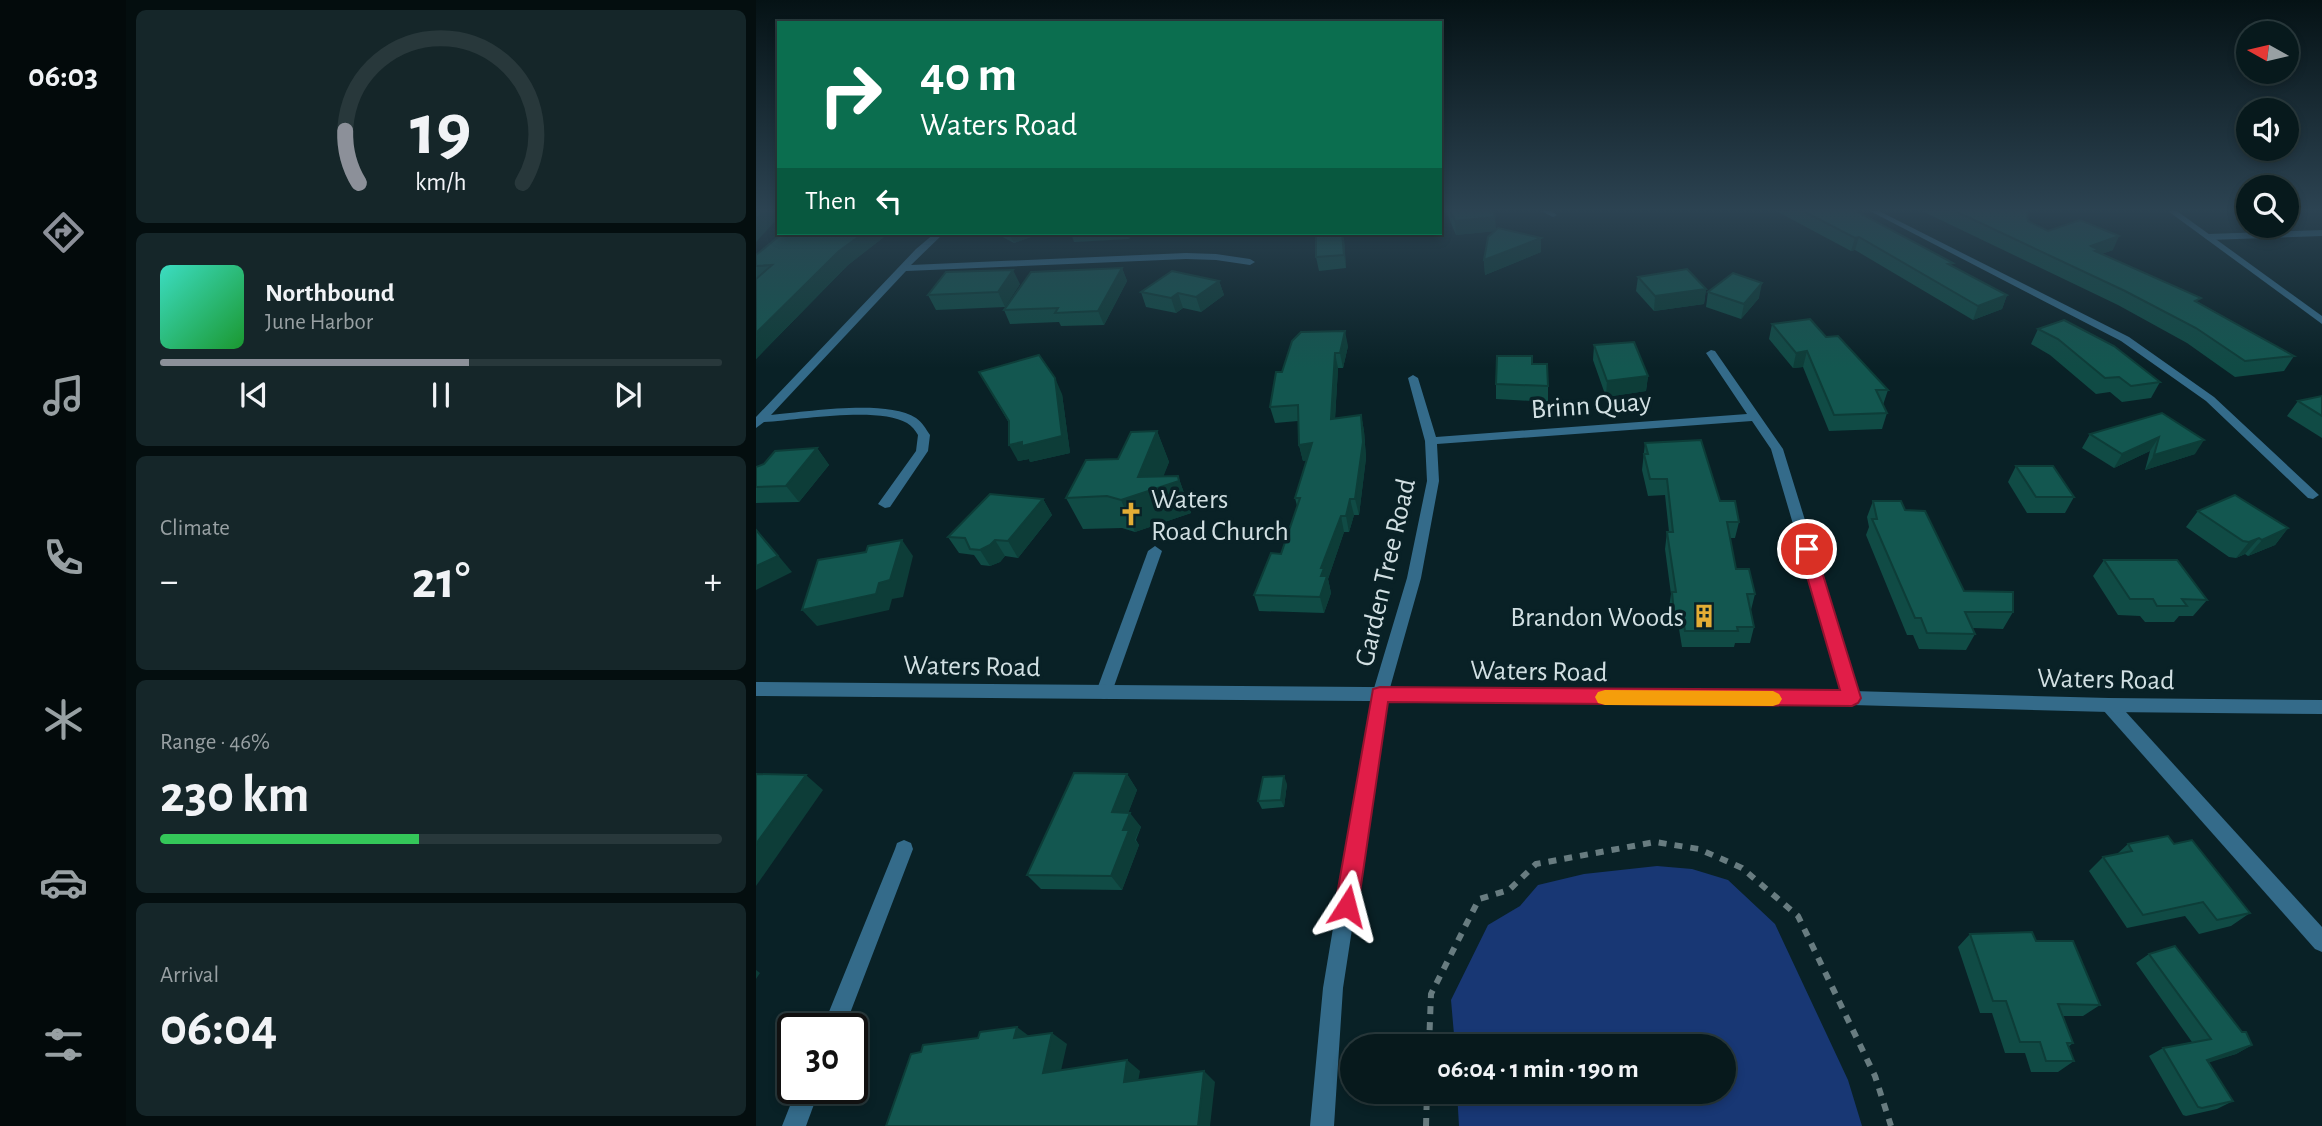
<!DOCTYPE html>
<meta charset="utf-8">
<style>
:root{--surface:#07191c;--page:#152629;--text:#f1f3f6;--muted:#98a0a3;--line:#28383b;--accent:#8c9099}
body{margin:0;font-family:"Alegreya Sans",sans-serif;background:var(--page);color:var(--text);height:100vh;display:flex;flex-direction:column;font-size:26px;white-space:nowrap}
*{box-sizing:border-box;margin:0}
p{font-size:23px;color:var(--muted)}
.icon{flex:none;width:38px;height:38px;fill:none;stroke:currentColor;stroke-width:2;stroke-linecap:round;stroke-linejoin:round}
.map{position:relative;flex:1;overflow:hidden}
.side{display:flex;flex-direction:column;gap:10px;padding:10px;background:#040e0f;width:630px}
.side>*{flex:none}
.banner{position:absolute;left:21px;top:21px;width:665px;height:214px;border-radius:0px;box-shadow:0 4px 10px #0003,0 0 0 2px var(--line);background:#0b6e4f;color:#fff;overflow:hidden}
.needle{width:46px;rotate:278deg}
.buttons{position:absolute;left:1480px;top:21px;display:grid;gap:14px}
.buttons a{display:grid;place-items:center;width:63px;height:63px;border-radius:50%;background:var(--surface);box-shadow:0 4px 10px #0003,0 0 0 2px var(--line);font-size:35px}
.speed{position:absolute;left:21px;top:1013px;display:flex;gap:14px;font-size:35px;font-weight:700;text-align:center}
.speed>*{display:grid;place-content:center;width:91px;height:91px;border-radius:50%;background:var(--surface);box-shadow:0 4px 10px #0003,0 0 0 2px var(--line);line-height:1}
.speed .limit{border:4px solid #111;border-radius:10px;background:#fff;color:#111}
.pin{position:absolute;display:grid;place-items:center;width:60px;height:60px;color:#fff;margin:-30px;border:4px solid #fff;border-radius:50%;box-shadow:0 2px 7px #0007}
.me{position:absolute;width:77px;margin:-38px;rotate:9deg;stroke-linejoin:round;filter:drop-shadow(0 0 5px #0008)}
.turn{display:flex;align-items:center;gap:24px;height:147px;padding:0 28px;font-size:32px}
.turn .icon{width:91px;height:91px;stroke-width:2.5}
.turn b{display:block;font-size:49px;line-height:60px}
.then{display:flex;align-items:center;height:66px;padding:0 28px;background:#0003;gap:14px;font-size:26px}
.big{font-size:52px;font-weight:700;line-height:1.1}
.side .tile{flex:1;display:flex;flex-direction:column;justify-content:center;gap:10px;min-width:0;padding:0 24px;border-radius:10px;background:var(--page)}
.side .dial{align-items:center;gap:0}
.dial svg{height:182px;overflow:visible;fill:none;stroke:var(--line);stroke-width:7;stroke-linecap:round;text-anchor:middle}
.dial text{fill:var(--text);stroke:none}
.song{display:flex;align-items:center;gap:21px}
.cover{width:84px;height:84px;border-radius:10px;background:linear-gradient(135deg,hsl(170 70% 55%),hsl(130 70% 35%))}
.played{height:7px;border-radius:4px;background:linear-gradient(90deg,var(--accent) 55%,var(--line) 55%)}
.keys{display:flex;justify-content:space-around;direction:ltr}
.heat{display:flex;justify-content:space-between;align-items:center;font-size:38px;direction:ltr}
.charge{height:10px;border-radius:5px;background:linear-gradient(90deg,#34c759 46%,var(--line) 0)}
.trip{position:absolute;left:584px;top:1034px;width:396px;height:70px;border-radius:35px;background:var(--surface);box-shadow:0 4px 10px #0003,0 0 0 2px var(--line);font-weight:700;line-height:70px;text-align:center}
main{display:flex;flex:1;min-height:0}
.dock{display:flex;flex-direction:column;width:126px;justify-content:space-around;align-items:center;background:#030a0b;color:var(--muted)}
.dock .icon{width:49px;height:49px}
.dock .on{color:var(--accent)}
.dock b{font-size:32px;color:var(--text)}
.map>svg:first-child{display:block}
.water{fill:#183774}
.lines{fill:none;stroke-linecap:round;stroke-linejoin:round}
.path{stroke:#687c80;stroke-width:6;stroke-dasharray:8 8;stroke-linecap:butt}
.service{fill:#346b8a;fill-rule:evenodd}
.minor{fill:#346b8a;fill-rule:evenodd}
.tertiary{fill:#346b8a;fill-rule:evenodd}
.wall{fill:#104b45}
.shaded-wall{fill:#0d3d38}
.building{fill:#135750;stroke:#0d3d38;stroke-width:2}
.route{fill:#e11d48;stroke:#92132f;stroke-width:2}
.slow{fill:#f59e0b}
.labels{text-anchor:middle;stroke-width:7;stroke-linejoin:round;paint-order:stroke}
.street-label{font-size:28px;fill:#d1dfe2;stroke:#092126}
.poi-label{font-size:28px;fill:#d1dfe2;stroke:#092126;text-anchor:start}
</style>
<main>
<nav class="dock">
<b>06:03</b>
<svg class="icon on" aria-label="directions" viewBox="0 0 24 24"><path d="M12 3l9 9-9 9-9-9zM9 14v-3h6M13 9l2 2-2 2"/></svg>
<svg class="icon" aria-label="music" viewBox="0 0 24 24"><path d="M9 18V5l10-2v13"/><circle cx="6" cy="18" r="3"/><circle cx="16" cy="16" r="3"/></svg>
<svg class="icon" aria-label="phone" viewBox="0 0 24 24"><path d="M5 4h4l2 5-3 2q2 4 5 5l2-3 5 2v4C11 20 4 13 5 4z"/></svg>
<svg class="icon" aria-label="climate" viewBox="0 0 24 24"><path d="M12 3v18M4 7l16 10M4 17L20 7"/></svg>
<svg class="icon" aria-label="car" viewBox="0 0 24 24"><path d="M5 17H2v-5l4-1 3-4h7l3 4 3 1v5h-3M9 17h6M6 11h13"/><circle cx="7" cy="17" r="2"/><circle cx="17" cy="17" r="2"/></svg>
<svg class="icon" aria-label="filters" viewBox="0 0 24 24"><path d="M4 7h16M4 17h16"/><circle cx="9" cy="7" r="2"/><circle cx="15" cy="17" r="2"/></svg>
</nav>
<section class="side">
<div class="tile dial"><svg viewBox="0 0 100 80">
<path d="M14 69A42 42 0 1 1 86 69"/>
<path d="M14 69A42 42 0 0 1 8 46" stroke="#8c9099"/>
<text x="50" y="56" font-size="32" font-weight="700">19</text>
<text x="50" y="72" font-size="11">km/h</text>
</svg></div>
<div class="tile">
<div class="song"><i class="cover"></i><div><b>Northbound</b><p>June Harbor</p></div></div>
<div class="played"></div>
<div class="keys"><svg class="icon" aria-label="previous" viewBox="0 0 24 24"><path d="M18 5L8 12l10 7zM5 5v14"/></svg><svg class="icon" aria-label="pause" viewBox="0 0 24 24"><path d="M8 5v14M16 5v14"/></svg><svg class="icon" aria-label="next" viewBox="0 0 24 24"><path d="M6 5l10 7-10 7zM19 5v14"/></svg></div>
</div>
<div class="tile"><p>Climate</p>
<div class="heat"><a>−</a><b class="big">21°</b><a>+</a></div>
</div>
<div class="tile"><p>Range · 46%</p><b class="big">230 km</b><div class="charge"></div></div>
<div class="tile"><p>Arrival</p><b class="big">06:04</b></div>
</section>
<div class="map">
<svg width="1566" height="1126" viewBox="0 0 1566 1126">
<rect width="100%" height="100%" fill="#092126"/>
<polygon class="water" points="901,866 936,869 972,880 1019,924 1092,1080 1106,1126 703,1126 701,1092 968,1092 968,1046 699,1046 695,1000 732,925 764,906 782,885 828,874"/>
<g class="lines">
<g class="path">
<polyline points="673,1046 675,994 723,899 753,890 780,864 899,842 943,849 986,868 1042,916 1119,1076 1135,1126"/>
<polyline points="670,1126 671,1092"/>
</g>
<g class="service">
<polygon points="1566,230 1566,236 1452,240 1448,237 1452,234"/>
<polygon points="399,546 406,551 356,692 354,697 348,699 342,697 340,692 392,551"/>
</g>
<g class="minor">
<polygon points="785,211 795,211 801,215 797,217"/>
<polygon points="1114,211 1123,211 1373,337 1458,397 1563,495 1557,499 1552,498 1450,401 1365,341"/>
<path d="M179,233H188L155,265L430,253L460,254L494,259L499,262L494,265L460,260L430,259L150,271L15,415C51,412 130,399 160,418C166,422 170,429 174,435L172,451L134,507L129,508L122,504L160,451L162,435C159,430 156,426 151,423C123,406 42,420 8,422L0,428V417L160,249Z"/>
<polygon points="955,350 959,351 1027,449 1104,698 1102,703 1096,705 1090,703 1088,698 1015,449 996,421 681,444 683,481 665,578 632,695 587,988 578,1126 554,1126 567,988 616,695 651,578 671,481 669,441 652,378 657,375 662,378 680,437 991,414 950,353"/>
<polygon points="1353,698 1359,700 1566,927 1566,952 1559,949 1347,710 1345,705 1347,700"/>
<polygon points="148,840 155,843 157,849 88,1029 66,1029 139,849 141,843"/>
<polygon points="41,1088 64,1088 50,1126 26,1126"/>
</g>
<g class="tertiary">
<polygon points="1412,211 1421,211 1566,316 1566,324"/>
<polygon points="0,682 1096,691 1353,698 1566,700 1566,714 1353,712 1096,705 0,696"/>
</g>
</g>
<g class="wall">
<polygon points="690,211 737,211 740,230 785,252 729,275 728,260 739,231 700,235"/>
<polygon points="1020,211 1100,211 1196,266 1251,295 1246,309 1217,320 1099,250 1095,251"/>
<polygon points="1166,211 1271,211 1272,221 1292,231 1357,250 1345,254 1442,302 1538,356 1528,371 1479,377 1431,343 1362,305"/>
<polygon points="27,233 133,233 92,265 0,359 0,255"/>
<polygon points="239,233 286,233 258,243"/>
<polygon points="315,233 377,233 373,239 318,242"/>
<polygon points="436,233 481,233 480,235 437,235"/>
<polygon points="588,239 590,268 563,271 560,257"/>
<polygon points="366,268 371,281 348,325 305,326 303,322 254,324 248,310"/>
<polygon points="882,277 950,289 948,304 898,311 880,291"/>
<polygon points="463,281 468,295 445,312 427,308 420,313 390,307 385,292"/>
<polygon points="264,284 249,307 180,310 172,295"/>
<polygon points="952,292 1003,298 985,319 950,307"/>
<polygon points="1016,324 1070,337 1132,390 1127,405 1131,413 1126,429 1073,431 1047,367 1037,368 1013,339"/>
<polygon points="1282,329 1404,382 1395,398 1366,402 1354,392 1340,394 1294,355 1275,344"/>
<polygon points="838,345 892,376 890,391 850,397 837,360"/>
<polygon points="592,346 587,368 582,368 579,419 605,415 608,431 610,458 603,515 598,515 593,532 588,532 572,579 575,593 568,613 503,611 498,595 525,554 541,506 539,498 551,460 547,461 543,445 542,421 519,423 514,407 526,372"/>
<polygon points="223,372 306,394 314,453 274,462 273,459 262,461 253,423"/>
<polygon points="740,384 792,386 792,402 740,399"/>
<polygon points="1566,396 1566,438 1531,416 1542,401"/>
<polygon points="1406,413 1439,454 1389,470 1394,451 1358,468 1326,448 1334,434"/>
<polygon points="401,431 413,462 407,476 422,476 435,513 379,532 366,528 327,529 310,498"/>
<polygon points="889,443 964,501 983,522 979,538 974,538 980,569 999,594 995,610 998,627 994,643 979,643 978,647 926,647 923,629 916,629 913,608 915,594 909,549 911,532 913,532 909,495 892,496 886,470"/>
<polygon points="61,448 73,465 43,502 0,503 0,467"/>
<polygon points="1260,466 1318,497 1309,513 1271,513 1252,482"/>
<polygon points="287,499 296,515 262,558 249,556 244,562 234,566 225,565 218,555 203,553 192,537"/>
<polygon points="1117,501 1149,510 1208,591 1257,612 1247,629 1217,628 1219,634 1210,650 1163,649 1157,635 1151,635 1110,535 1113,527 1111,517"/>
<polygon points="1442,511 1532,528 1519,545 1492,556 1489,554 1480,558 1473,557 1430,527"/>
<polygon points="1348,560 1451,600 1437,616 1423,616 1418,622 1389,622 1384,616 1362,615 1337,576"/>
<polygon points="371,774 381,790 372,813 385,827 380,840 383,845 366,890 285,889 271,875"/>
<polygon points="531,784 528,807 506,809 502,801"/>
<polygon points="1372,844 1418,844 1494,913 1475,926 1443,934 1429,916 1371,928 1333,871 1347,857 1361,854"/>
<polygon points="1214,934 1280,941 1344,1005 1327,1016 1307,1016 1317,1043 1312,1047 1318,1061 1302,1072 1275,1072 1269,1053 1249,1053 1236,1013 1224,1013 1202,947"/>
<polygon points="1393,954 1496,1045 1480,1054 1452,1062 1477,1101 1461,1109 1430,1116 1427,1115 1393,1056 1407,1048 1436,1042 1380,963"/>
</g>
<g class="shaded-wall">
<polygon points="8,211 23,211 23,217 0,242 0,220"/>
<polygon points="739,217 740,231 700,235 699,221"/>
<polygon points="108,233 133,233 92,265 0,359 0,333 83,251"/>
<polygon points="253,233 286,233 258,243"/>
<polygon points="371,233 377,233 373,239"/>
<polygon points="586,233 588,239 590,268 588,255"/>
<polygon points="1363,236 1357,250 1340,256 1335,246"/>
<polygon points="1103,237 1099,250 1095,251 1099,238"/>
<polygon points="785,238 785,252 729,275 728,260"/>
<polygon points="366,268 371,281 348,325 342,311"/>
<polygon points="257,270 264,284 249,307 242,292"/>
<polygon points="463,281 468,295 445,312 440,297"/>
<polygon points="1006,283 1003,298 985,319 988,304"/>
<polygon points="950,289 948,304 898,311 899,296"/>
<polygon points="422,293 427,308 420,313 415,298"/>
<polygon points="1251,295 1246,309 1217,320 1222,306"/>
<polygon points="589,331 592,346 587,368 584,353"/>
<polygon points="1051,351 1047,367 1037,368 1040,353"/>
<polygon points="579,353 582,368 578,435 575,419"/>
<polygon points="892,376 890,391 850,397 851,381"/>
<polygon points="299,378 306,394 314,453 274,462 273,459 262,461 253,445"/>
<polygon points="605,415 608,431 610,458 603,515 599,499"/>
<polygon points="401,431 413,462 403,488 422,476 435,513 379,532 365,500 382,477"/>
<polygon points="1403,437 1394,451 1358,468 1366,454"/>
<polygon points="1448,440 1439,454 1389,470 1398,455"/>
<polygon points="556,443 560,459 547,461 543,445"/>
<polygon points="61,448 73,465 43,502 30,486"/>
<polygon points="287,499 296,515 262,558 252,541"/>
<polygon points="594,499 598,515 593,532 590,516"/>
<polygon points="585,516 588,532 572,579 575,593 568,613 564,597 565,568"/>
<polygon points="1532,528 1519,545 1492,556 1506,540"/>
<polygon points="0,529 36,572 0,590"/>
<polygon points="1503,538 1489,554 1480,558 1493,542"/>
<polygon points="146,540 157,556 147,597 136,599 133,610 61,626 46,610 123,583"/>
<polygon points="239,540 249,556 244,562 234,566 224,550"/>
<polygon points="371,774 381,790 367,827 356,812"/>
<polygon points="50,775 67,790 0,886 0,844"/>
<polygon points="528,776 531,784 528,807 525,800"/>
<polygon points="374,813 385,827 379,840 383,845 366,890 355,876 367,830"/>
<polygon points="0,970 4,973 0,979"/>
<polygon points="261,1027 277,1039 258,1038"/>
<polygon points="296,1033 311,1044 302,1084 287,1073"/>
<polygon points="1496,1045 1480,1054 1436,1068 1451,1060"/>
<polygon points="371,1060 384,1071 380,1093 368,1082"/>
<polygon points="448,1071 459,1082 454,1126 442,1126"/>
</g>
<g class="building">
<polygon points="0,211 8,211 0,220"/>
<polygon points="694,211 737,211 739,217 699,221"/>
<polygon points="1047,211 1100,211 1197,263 1192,264 1251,295 1222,306 1103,237 1099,238"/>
<polygon points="1199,211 1271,211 1272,221 1292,231 1324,220 1363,236 1335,246 1343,250 1339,251 1445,298 1439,301 1538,356 1489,361 1440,328 1369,291"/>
<polygon points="742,228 785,238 728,260 732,237"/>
<polygon points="27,233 108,233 83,251 0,333 0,279 16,265 0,266 0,255"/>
<polygon points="560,233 586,233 588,255 560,257"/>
<polygon points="366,268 342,311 299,313 302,308 248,310 275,272"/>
<polygon points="931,269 950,289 899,296 882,277"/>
<polygon points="257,270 242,292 172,295 190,272"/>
<polygon points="416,271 463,281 440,297 422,293 415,298 385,292"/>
<polygon points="977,273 1006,283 988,304 952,292"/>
<polygon points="1054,319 1070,337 1082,336 1132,390 1120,390 1131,413 1078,415 1051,351 1040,353 1016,324"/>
<polygon points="1308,320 1358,346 1404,382 1375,386 1363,377 1349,378 1302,339 1282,329"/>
<polygon points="589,331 584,353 579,353 575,419 605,415 607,442 599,499 594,499 590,516 585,516 565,568 568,568 565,576 571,576 564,597 498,595 515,553 525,554 544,498 539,498 556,443 543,445 542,405 514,407 520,372 526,372 536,341 545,332"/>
<polygon points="878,342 892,376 851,381 838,345"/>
<polygon points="283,355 299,378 306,436 266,446 266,442 253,445 253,421 223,372"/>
<polygon points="741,356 776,356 776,364 791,364 792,386 740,384"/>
<polygon points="1566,396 1566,416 1542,401"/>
<polygon points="1406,413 1448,440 1398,455 1403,437 1366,454 1334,434"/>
<polygon points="401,431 382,477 422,476 423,481 365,500 351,496 310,498 330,460 362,459 375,432"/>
<polygon points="945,440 964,501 979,501 983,522 971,522 980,569 993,569 999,594 991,594 998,627 981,627 982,631 929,631 926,613 918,613 916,592 920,592 911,532 917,532 911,479 894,479 888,454 892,454 889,443"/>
<polygon points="61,448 30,486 0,487 0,467 8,464 19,451"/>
<polygon points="1260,466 1297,466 1318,497 1280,497"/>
<polygon points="234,494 287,499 252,541 239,540 234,545 224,550 214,549 209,538 192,537"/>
<polygon points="1479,495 1532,528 1506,540 1503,538 1493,542 1487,541 1442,511"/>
<polygon points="1117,501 1145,501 1149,510 1169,511 1208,591 1257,592 1257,612 1209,612 1219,634 1171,633 1165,618 1159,618 1116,519 1121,519"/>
<polygon points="0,530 22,556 0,566"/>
<polygon points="146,540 134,580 123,583 120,594 46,610 62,560 110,552 112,546"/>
<polygon points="1348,560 1421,560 1451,600 1426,599 1431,606 1401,606 1397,599 1374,599"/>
<polygon points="318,773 371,774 356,812 374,813 367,830 373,830 355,876 271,875"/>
<polygon points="0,774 50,775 0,844"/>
<polygon points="528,776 525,800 502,801 507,777"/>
<polygon points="1412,836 1418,844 1436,840 1494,913 1461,920 1447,902 1387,915 1347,857 1376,851 1372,844"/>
<polygon points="1276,932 1280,941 1317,941 1344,1005 1302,1004 1317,1043 1311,1043 1318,1061 1290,1061 1284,1042 1264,1042 1250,1001 1237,1001 1214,934"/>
<polygon points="1419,946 1486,1032 1490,1032 1496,1045 1451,1060 1477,1101 1446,1108 1442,1107 1407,1048 1455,1039 1393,954"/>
<polygon points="261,1027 258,1038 296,1033 287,1073 371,1060 368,1082 448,1071 442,1126 130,1126 155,1054 165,1052 167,1045 222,1038 224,1032"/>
</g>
<linearGradient id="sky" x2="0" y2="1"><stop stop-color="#051215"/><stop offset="0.57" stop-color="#2c4352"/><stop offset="1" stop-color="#2c4352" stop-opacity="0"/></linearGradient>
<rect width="1566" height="368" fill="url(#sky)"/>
<polygon class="route" points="1051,543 1059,549 1105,698 1102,703 1096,706 632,702 602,906 599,914 591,918 583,914 579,906 617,689 624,687 1084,690 1043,549"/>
<polygon class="slow" points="849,690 1017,691 1023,694 1026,699 1023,704 1017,706 849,705 842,703 839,697 842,692"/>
<defs>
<g id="church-bare" transform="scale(1.89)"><path d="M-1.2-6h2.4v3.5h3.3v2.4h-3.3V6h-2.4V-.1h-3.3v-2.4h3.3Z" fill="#e4ad35" stroke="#092126" stroke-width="2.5" paint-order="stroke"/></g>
<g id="building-bare" transform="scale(1.89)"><path d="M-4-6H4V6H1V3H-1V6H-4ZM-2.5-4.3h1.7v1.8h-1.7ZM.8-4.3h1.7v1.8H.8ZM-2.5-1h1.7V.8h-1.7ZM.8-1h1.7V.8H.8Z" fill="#e4ad35" stroke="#092126" stroke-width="2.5" paint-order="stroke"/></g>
</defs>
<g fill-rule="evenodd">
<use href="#church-bare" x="375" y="514"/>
<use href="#building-bare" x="948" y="616"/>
</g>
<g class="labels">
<g class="street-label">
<text transform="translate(835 404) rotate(-4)" y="10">Brinn Quay</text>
<text transform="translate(628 572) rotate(-77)" y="10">Garden Tree Road</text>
<text transform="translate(216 665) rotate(1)" y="10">Waters Road</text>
<text transform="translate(783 670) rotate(1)" y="10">Waters Road</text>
<text transform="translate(1350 678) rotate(1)" y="10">Waters Road</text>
</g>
<g class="poi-label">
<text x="395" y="508">Waters<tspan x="395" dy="32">Road Church</tspan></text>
<text x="928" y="626" text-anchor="end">Brandon Woods</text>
</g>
</g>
</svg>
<div class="buttons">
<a><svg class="needle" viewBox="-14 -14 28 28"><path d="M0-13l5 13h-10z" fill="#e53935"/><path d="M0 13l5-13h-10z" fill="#98a0a3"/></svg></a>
<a><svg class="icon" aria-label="sound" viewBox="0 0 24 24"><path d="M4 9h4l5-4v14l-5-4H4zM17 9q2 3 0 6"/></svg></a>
<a><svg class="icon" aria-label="search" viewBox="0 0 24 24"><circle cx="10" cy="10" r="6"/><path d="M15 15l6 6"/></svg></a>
</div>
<div class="speed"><div class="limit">30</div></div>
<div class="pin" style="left:1051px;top:549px;background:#d93025"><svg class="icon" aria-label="arrive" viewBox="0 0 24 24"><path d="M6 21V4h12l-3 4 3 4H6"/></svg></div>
<svg class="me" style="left:591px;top:906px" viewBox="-20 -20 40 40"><path d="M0-17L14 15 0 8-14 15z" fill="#e11d48" stroke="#fff" stroke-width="4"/></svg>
<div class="trip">06:04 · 1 min · 190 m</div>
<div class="banner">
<div class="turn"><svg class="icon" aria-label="right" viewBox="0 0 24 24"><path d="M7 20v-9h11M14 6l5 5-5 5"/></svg><div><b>40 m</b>Waters Road</div></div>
<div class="then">Then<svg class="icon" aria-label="left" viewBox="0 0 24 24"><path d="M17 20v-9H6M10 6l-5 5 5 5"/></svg></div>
</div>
</div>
</main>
